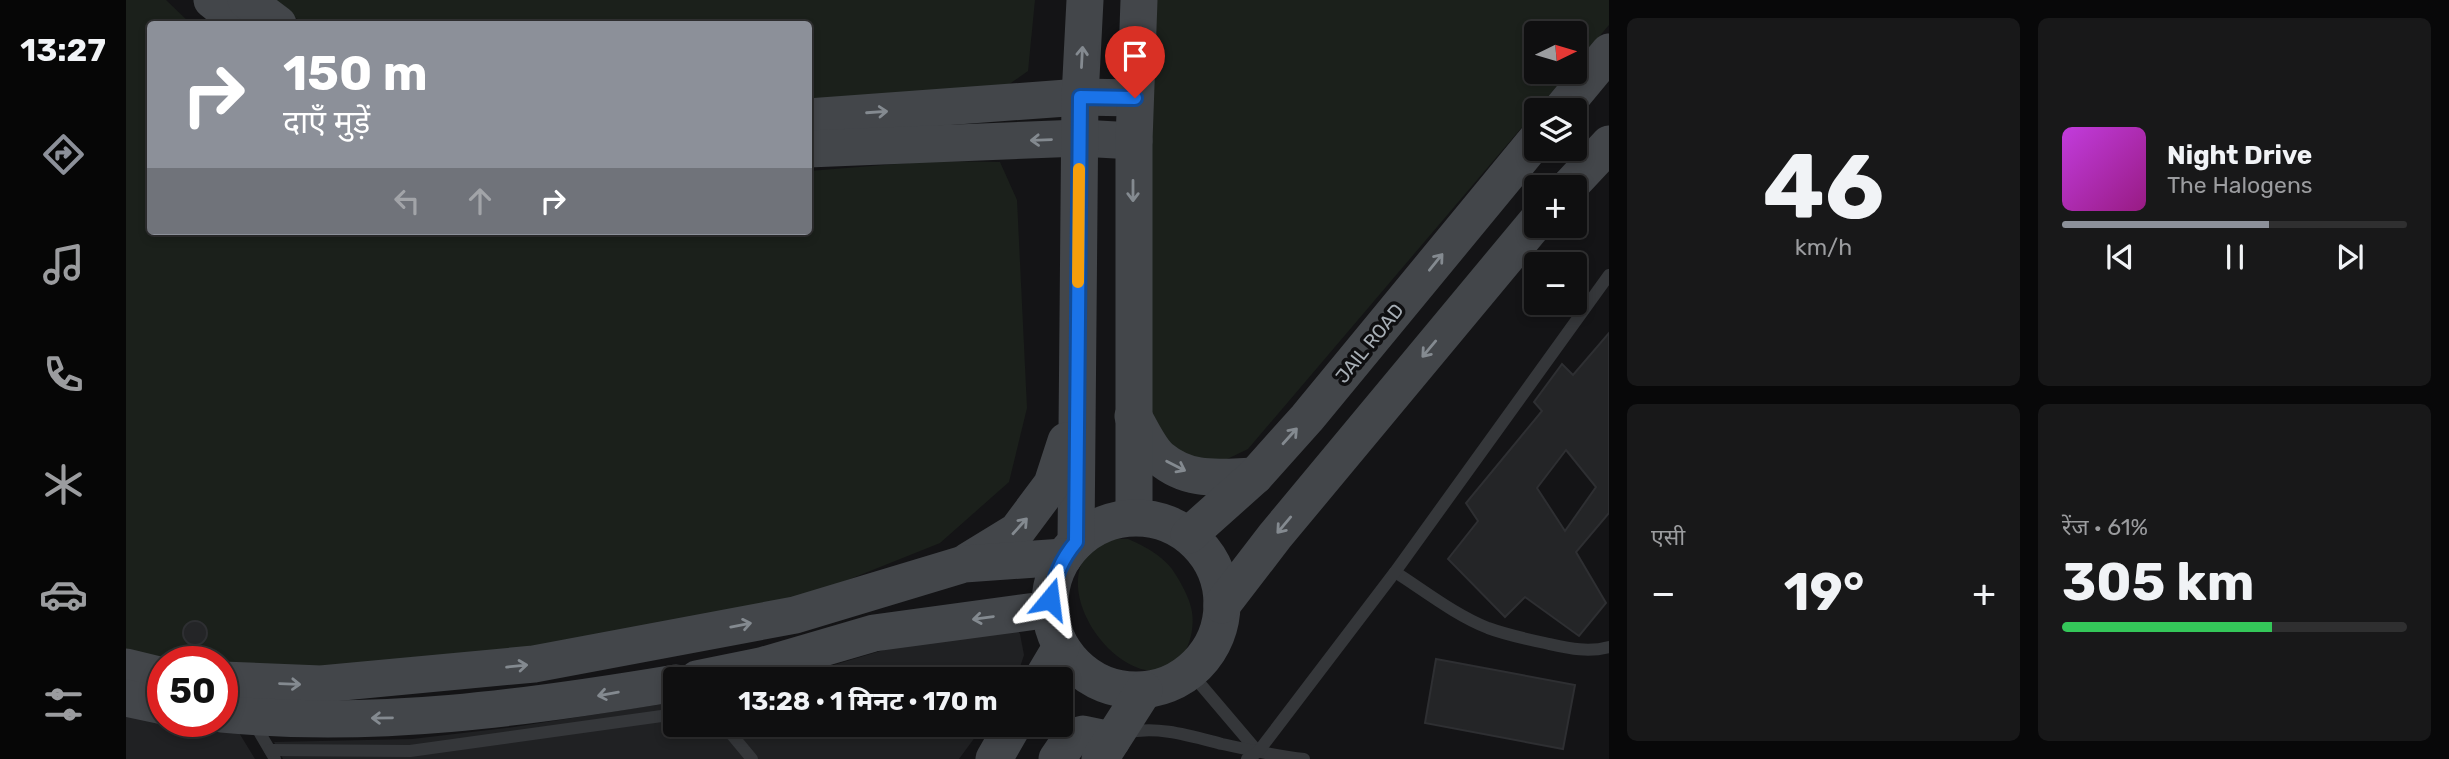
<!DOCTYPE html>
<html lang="hi">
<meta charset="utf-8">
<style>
:root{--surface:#0f0f10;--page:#181819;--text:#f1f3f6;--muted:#9b9c9f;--line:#2f2f30;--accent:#8c9099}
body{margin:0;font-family:Rubik,"Noto Sans Devanagari",sans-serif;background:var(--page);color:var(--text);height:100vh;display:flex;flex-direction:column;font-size:26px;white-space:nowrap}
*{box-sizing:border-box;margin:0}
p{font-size:23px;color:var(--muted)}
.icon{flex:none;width:38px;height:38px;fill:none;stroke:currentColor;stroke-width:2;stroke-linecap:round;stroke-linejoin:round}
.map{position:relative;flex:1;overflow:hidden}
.sheet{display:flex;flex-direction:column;gap:18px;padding:18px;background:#080809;width:840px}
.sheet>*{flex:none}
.guide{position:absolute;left:21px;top:21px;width:665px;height:214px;border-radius:7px;box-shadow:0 4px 10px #0003,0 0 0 2px var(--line);background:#8c9099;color:#fff;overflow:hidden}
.needle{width:46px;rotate:85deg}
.buttons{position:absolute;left:1398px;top:21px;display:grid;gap:14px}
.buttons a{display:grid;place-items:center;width:63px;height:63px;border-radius:7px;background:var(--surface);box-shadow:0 4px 10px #0003,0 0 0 2px var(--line);font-size:35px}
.speed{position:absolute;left:21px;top:646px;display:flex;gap:14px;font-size:35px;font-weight:700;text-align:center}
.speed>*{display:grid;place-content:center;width:91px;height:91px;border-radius:50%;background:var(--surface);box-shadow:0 4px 10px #0003,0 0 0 2px var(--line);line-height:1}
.speed .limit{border:10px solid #d22;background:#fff;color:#111}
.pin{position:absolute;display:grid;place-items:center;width:60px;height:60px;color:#fff;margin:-72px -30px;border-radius:50% 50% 50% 0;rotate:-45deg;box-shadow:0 0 7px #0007}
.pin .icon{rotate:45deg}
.me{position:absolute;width:77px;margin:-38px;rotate:16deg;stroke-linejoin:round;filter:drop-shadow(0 0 5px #0008)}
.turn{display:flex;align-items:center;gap:24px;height:147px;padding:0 21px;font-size:32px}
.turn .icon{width:91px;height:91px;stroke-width:2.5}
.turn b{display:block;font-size:49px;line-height:60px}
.lanes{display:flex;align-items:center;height:66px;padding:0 21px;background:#0003;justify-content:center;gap:35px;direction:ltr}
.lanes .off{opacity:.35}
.big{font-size:52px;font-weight:700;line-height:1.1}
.sheet .tile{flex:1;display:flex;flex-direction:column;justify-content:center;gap:10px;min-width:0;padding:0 24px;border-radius:10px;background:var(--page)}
.sheet .dial{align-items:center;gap:0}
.dial b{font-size:91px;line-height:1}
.song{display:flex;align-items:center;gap:21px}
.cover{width:84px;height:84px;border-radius:10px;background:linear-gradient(135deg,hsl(290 70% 55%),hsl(310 70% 35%))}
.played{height:7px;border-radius:4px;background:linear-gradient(90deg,var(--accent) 60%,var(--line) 60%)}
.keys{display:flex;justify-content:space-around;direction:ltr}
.heat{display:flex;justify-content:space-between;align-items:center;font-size:38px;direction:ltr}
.charge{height:10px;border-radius:5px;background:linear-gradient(90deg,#34c759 61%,var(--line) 0)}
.sheet .tiles{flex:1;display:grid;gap:18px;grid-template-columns:repeat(2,1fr)}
.trip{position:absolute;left:537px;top:667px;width:410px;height:70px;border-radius:7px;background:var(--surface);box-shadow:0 4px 10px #0003,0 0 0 2px var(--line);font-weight:700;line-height:70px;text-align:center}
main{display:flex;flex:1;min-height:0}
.tab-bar{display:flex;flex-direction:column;width:126px;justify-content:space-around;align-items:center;background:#060606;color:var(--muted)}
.tab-bar .icon{width:49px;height:49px}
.tab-bar .selected{color:var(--accent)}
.tab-bar b{font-size:32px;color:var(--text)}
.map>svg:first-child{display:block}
.built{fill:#202123}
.green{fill:#1b201b}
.building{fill:#242527;stroke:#2e2f32;stroke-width:2;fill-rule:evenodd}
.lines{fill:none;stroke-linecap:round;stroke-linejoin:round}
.lane{stroke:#35373a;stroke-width:12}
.secondary{stroke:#43464a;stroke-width:37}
.oneway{stroke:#848a90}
.route-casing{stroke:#114b97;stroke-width:18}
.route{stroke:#1a73e8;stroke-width:12}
.slow{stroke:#f59e0b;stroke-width:12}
.labels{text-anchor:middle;stroke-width:7;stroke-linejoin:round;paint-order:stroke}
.street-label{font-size:19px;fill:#a7aeb5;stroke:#0f0f11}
</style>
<main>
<nav class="tab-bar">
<b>13:27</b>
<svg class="icon selected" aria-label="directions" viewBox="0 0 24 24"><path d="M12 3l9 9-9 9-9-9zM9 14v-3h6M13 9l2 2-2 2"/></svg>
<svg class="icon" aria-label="music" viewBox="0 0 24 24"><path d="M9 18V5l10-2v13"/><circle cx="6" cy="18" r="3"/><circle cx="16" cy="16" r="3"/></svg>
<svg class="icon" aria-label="phone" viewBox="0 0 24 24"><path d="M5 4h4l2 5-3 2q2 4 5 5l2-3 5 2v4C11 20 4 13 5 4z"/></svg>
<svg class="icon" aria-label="climate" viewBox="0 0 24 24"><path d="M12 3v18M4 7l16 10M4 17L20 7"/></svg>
<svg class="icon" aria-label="car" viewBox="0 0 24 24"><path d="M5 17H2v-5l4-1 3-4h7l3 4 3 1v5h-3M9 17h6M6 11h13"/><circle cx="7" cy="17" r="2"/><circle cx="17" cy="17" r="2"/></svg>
<svg class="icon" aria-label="filters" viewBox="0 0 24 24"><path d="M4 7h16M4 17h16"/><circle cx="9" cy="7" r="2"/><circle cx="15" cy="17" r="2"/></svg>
</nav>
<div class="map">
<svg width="1483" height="759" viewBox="0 0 1483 759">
<rect width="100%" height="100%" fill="#141416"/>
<g class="built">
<polygon points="881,613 894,634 898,655 890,679 661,679"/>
<polygon points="549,702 550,724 858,725 833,759 157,759 148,742 286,739 388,727"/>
<polygon points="0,715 37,721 107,723 129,759 0,759"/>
</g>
<g class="green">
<polygon points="0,0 40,0 65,24 24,24 24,231 682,231 683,171 808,161 874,162 891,200 901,408 883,482 814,543 684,595 436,646 228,669 96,665 96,662 37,662 0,653"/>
<polygon points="146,0 909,0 902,71 855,104 683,113 682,24 178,24"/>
<polygon points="1014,0 1483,0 1483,25 1449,65 1449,33 1410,33 1410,72 1443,72 1122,449 1068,475 1038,483 1022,469"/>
<path d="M1002,539C1019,546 1035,555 1046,569C1054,581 1064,598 1066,612C1070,638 1056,672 1027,671C982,669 932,596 960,555C964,549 970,543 976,540C983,538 995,539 1002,539Z"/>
</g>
<g class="building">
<path d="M1483,333V513L1450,552L1480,603L1453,636L1399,597L1379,617L1322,559L1352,521L1340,503L1416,411L1408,402L1436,364L1447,375ZM1440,450L1470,487L1439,531L1411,488Z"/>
<circle cx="69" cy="633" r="12"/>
<polygon points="1310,659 1449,685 1437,749 1299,723"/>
</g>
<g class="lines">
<g class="lane">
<path d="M1269,572C1299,591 1329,615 1362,628C1381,635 1400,639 1419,643C1442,648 1461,653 1483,647"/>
<polyline points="1064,672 1132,752"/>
<polyline points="128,723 149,759"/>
<polyline points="588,724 606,735 626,759"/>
<path d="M999,733C1031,725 1065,736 1096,744C1124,750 1150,756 1178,759"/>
<polyline points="144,750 284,751 550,714"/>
<polyline points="1121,759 1132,752 1269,572 1483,275"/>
</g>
<g class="secondary">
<polyline points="86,0 116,24"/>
<polyline points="120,0 152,24"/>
<polyline points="1435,110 1483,52"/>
<polyline points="682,117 954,97 1009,98"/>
<polyline points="682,149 954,138 1008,141"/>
<polyline points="1443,187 1483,144"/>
<path d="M1007,416C1015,429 1023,448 1034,458C1064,483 1093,477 1129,476"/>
<polyline points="1008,517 1008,141 1013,0"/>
<circle cx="1010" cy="604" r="86"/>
<polyline points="1063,535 1129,476 1181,418 1410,140"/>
<polyline points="950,542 954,97 959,0"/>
<polyline points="842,561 891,531 926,484 940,441"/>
<polyline points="1096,605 1149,536 1410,222"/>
<polyline points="0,667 37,676"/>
<polyline points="571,679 635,666 748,633 925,609"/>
<polyline points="916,679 935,647"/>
<polyline points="96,680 195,684 408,664 669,615 838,564 938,557"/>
<polyline points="0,698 37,706"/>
<path d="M96,714C248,729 400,708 550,683"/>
<polyline points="868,759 888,724"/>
<polyline points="931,759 946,737 957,734 986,740"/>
<polyline points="974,759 1018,690"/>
</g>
</g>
<defs><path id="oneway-shaft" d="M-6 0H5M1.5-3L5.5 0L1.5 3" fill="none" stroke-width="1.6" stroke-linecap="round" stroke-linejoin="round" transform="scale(1.75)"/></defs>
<g class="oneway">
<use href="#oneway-shaft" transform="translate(956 57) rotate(-87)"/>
<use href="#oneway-shaft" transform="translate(751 112) rotate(-4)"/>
<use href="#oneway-shaft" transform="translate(915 140) rotate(178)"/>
<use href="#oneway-shaft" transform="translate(1007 191) rotate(90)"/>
<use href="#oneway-shaft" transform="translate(1310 262) rotate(-51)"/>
<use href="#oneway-shaft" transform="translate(1303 349) rotate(130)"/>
<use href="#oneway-shaft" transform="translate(1164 436) rotate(-48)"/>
<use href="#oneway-shaft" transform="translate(1050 466) rotate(27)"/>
<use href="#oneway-shaft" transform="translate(1158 525) rotate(130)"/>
<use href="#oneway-shaft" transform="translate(894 526) rotate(-48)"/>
<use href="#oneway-shaft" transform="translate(857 618) rotate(172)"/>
<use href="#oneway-shaft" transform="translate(615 625) rotate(-11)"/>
<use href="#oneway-shaft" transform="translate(391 666) rotate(-6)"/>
<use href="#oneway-shaft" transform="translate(164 684) rotate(2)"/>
<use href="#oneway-shaft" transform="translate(482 694) rotate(170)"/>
<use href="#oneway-shaft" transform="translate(256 718) rotate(179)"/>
</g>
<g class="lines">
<g class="route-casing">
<path id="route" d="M924,599C929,576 935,560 950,542L954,97L1009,98"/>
</g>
<use href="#route" class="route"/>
<polyline class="slow" points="952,282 953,169"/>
</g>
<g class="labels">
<g class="street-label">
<text transform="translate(1243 343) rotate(-51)" y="7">JAIL ROAD</text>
</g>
</g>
</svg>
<div class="buttons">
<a><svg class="needle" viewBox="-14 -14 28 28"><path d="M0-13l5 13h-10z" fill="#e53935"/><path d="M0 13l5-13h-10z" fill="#9b9c9f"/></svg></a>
<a><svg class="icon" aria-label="layers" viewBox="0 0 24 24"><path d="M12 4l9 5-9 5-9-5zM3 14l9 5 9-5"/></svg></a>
<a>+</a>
<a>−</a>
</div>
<div class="speed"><div class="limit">50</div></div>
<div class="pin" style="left:1009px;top:98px;background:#d93025"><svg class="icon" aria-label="arrive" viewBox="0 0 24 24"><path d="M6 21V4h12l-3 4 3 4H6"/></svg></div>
<svg class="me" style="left:924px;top:599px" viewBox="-20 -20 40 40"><path d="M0-17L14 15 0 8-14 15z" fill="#1a73e8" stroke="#fff" stroke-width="4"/></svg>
<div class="trip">13:28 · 1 मिनट · 170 m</div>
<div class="guide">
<div class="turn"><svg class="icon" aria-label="right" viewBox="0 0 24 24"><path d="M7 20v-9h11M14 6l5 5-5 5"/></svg><div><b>150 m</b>दाएँ मुड़ें</div></div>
<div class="lanes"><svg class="icon off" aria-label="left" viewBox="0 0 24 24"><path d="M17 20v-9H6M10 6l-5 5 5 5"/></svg><svg class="icon off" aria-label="ahead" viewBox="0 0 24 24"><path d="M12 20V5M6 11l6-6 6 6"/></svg><svg class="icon" aria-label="right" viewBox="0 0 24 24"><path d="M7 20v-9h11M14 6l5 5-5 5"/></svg></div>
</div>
</div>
<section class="sheet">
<div class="tiles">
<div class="tile dial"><b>46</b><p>km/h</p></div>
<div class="tile">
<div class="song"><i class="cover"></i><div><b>Night Drive</b><p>The Halogens</p></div></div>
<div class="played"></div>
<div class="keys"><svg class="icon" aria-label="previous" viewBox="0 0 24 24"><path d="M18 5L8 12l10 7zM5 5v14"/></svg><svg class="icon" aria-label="pause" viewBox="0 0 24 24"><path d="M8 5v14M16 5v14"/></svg><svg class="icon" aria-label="next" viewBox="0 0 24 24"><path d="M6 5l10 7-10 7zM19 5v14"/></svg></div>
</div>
<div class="tile"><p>एसी</p>
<div class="heat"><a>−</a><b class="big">19°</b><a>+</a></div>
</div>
<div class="tile"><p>रेंज · 61%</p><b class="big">305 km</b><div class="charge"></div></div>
</div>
</section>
</main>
